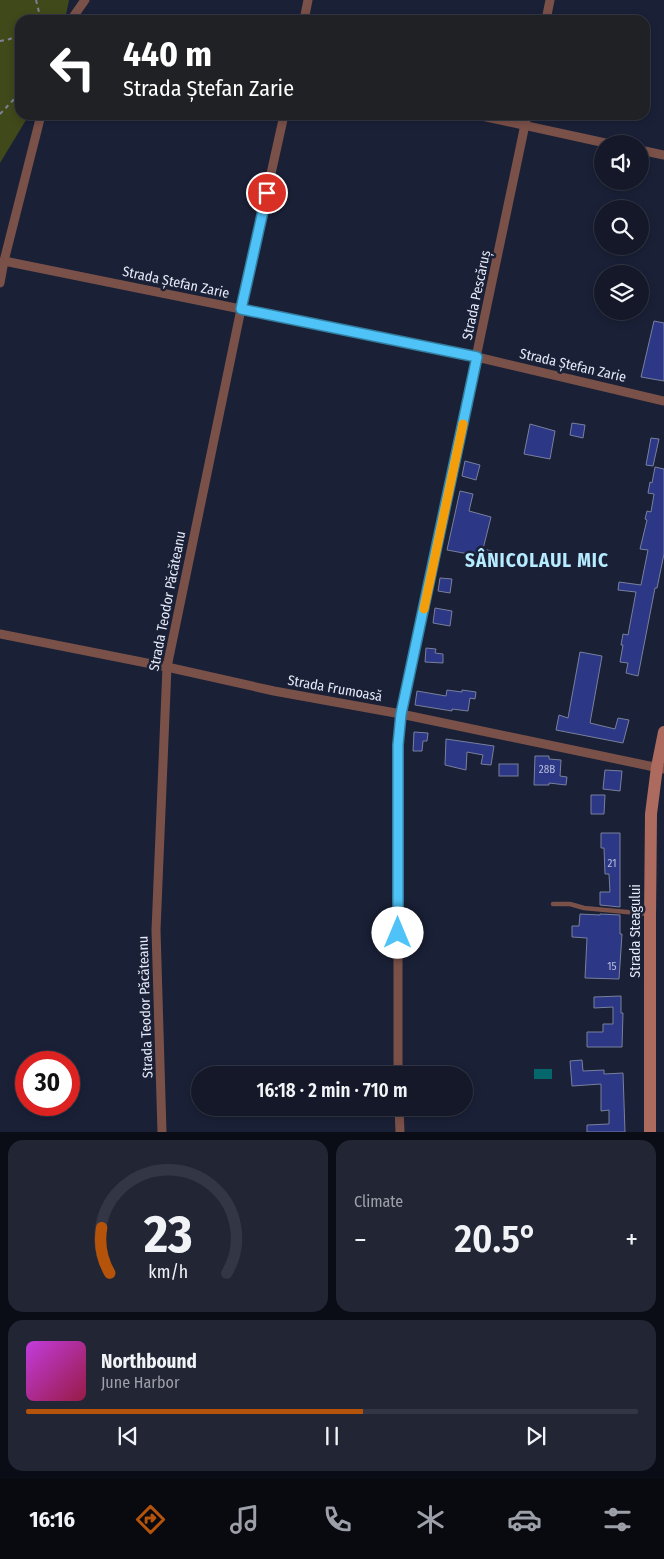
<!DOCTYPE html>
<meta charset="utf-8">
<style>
:root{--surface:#141828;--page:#212534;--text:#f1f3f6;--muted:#9da0a8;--line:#333745;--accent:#b45309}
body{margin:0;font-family:"Fira Sans Condensed",sans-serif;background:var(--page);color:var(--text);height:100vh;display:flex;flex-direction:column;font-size:19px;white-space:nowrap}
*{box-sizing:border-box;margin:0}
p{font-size:16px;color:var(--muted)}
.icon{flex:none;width:28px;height:28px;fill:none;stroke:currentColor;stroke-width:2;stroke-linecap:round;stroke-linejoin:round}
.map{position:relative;height:1132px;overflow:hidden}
.side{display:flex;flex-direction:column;gap:8px;padding:8px;background:#0b0d16;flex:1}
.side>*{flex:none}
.hud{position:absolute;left:15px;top:15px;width:635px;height:105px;border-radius:15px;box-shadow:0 2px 8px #0003,0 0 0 1px var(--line);background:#202124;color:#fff;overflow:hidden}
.controls{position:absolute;left:594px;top:135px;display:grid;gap:10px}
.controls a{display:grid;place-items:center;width:55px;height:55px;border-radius:50%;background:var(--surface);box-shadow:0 2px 8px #0003,0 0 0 1px var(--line);font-size:25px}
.speed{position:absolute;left:15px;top:1051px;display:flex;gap:10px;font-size:25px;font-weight:700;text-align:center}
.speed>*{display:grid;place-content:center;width:65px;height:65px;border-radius:50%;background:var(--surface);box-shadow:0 2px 8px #0003,0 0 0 1px var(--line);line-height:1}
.speed .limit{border:8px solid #d22;background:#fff;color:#111}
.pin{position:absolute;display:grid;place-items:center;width:42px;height:42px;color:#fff;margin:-21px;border:2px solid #fff;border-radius:50%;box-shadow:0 1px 5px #0007}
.me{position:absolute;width:55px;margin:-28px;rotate:0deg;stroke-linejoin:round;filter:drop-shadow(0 0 4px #0008)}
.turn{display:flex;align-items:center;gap:18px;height:105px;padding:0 25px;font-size:22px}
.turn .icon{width:65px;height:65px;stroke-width:2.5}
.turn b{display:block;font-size:35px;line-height:42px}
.big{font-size:38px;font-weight:600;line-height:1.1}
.side .card{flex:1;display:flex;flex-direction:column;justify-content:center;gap:8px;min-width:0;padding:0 18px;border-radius:15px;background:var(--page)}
.side .dial{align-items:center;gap:0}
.dial svg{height:130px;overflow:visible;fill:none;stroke:var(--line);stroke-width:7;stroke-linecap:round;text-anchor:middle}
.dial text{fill:var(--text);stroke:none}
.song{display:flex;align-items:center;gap:15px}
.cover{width:60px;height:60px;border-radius:8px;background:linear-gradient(135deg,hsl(290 70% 55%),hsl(340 70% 35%))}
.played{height:5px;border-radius:2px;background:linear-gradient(90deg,var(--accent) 55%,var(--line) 55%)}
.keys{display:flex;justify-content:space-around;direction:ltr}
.heat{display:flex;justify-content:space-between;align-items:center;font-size:28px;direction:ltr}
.side .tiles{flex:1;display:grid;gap:8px;grid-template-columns:1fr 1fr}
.card:last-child{grid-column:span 2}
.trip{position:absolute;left:191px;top:1066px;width:282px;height:50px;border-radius:25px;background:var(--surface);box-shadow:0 2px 8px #0003,0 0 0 1px var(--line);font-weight:600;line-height:50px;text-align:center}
.dock{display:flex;height:80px;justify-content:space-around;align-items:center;background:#080a10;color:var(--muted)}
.dock .icon{width:35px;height:35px}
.dock .active{color:var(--accent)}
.dock b{font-size:22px;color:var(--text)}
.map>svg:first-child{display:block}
.green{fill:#40491a}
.water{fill:#05666c}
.building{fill:#2c3785;stroke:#78809c}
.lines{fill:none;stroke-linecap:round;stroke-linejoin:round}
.path{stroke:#7d8395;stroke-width:2;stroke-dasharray:4 4;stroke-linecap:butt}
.lane{stroke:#7a5149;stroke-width:4.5}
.street{stroke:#7a5149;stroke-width:9}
.secondary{stroke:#ad6a5e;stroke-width:12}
.route-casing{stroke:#337fa1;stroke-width:12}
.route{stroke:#4fc3f7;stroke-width:9}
.slow{stroke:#f59e0b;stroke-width:9}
.labels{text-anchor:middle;stroke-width:5;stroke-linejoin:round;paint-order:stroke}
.number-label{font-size:11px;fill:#b6bcdb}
.street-label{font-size:14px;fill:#e4e9f8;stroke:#1a2036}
.district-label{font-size:19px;font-weight:bold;letter-spacing:1px;fill:#b7ebff;stroke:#1a2036}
</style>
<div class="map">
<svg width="664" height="1132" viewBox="0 0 664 1132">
<rect width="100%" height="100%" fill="#1a2036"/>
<polygon class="green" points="0,0 69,0 65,20 20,20 20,115 29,115 0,163"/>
<rect class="water" x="534" y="1069" width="18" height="10"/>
<g class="building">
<polygon points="654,321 664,323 664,381 641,377"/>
<polygon points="572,423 585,425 583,438 570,435"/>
<polygon points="530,424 555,431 550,459 524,454"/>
<polygon points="651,438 659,439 653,466 646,465"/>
<polygon points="465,461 480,465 476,480 462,476"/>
<polygon points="655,467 664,469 664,554 657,588 655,588 638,676 626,673 628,663 620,662 623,645 621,645 623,634 628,635 636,592 618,590 619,582 641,585 648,550 640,549 647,520 645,519 647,511 651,512 654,494 648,493 650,482 652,483"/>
<polygon points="460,491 473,494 469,511 491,517 483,549 492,551 490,560 480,558 480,556 447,550"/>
<polygon points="440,578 452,579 450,593 438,591"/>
<polygon points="435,608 452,611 450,626 433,623"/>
<polygon points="426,648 436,649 435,653 443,654 443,663 425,662"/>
<polygon points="580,652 602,656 590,723 615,729 618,718 629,720 623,743 556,730 559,715 568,718"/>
<polygon points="447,690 462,692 462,690 476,692 475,699 470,698 468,711 452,709 452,711 415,705 417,691 446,696"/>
<polygon points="414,732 428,733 427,741 423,741 422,751 413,751"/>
<polygon points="446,739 494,746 491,765 481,764 483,755 467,752 466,770 445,765"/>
<polygon points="535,756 549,756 549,759 561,760 560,776 567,777 566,785 549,783 549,785 534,785"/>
<rect x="499" y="764" width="19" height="12"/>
<polygon points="605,770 622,771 620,791 603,789"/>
<polygon points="591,795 605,795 604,814 591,814"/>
<polygon points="601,833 620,833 620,907 600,905 600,892 610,892 609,874 605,874 604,848 601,848"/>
<polygon points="580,914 600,915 600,914 620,915 620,934 622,934 619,979 585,978 587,938 572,937 572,926 579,926"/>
<polygon points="621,996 621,1013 623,1013 622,1047 587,1047 587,1032 603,1032 603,1024 613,1024 613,1007 594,1008 594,997"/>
<polygon points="582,1060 583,1071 604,1070 604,1074 623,1073 625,1132 587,1132 587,1125 609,1124 609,1110 601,1111 601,1084 572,1086 570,1061"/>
</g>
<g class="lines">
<g class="path">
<polyline points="36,0 41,20"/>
<polyline points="0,41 10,39 20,34"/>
<polyline points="0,114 20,93"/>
</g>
<polyline class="lane" points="553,904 570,904 584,908 648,914"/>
<g class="street">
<polyline points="71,20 85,0"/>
<polyline points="304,20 308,0"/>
<polyline points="546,20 550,0"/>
<polyline points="477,115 610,144"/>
<polyline points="640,150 664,155"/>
<polyline points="4,261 477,357 664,401"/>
<polyline points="0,283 4,261 41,115"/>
<polyline points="0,634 167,667 274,691 401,714 664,769"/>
<polyline points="398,1075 398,745 401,714 527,115"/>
<polyline points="399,1108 400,1132"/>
<polyline points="162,1132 156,930 167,667 241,309 284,115"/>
</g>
<polyline class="secondary" points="650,1132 650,918 651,814 657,767 664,732"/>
</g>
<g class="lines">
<g class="route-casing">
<polyline id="route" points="267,193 241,309 477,357 401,714 398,745 398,933"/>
</g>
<use href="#route" class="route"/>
<polyline class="slow" points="424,609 463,424"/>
</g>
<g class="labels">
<g class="number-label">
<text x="547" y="773">28B</text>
<text x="612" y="867">21</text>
<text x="612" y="970">15</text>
</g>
<g class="street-label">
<text transform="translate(176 282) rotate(12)" y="5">Strada Ștefan Zarie</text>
<text transform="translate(476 295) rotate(-78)" y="5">Strada Pescăruș</text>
<text transform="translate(573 365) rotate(13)" y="5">Strada Ștefan Zarie</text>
<text transform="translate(167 601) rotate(-79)" y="5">Strada Teodor Păcăteanu</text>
<text transform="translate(335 688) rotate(10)" y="5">Strada Frumoasă</text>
<text transform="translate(635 931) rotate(-90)" y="5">Strada Steagului</text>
<text transform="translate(145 1007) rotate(-92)" y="5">Strada Teodor Păcăteanu</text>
</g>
<g class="district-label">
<text x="537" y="567">SÂNICOLAUL MIC</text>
</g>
</g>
</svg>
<div class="controls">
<a><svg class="icon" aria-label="sound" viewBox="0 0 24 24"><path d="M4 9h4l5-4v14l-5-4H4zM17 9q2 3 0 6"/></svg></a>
<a><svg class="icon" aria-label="search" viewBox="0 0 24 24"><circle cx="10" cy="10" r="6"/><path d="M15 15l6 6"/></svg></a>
<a><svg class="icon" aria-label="layers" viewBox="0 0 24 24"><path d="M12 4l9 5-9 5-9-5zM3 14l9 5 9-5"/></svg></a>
</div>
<div class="speed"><div class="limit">30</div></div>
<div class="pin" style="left:267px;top:193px;background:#d93025"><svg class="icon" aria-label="arrive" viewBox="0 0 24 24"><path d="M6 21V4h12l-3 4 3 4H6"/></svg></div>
<svg class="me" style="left:398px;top:933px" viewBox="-20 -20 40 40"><circle r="19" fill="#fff"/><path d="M0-13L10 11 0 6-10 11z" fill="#4fc3f7"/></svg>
<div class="trip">16:18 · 2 min · 710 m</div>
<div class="hud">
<div class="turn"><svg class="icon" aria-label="left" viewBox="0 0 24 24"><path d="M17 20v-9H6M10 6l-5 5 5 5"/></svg><div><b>440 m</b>Strada Ștefan Zarie</div></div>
</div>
</div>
<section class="side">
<div class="tiles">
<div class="card dial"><svg viewBox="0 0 100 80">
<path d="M14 69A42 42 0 1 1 86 69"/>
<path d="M14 69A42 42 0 0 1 9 41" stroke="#b45309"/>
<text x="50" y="56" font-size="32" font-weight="700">23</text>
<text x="50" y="72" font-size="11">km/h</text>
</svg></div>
<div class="card"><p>Climate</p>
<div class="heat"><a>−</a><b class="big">20.5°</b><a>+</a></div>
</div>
<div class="card">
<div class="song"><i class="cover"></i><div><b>Northbound</b><p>June Harbor</p></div></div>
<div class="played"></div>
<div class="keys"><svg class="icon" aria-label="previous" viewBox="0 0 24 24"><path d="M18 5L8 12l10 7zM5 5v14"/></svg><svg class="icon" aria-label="pause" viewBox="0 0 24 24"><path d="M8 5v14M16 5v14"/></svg><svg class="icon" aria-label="next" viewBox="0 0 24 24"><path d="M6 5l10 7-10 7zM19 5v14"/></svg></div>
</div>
</div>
</section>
<nav class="dock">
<b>16:16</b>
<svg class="icon active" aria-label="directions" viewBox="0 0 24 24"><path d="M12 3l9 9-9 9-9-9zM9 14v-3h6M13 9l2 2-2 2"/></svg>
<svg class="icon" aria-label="music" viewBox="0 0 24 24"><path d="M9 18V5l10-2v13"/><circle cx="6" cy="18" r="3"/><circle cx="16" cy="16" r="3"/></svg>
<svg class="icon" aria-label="phone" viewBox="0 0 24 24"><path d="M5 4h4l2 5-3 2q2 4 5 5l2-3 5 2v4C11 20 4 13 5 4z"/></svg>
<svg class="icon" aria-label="climate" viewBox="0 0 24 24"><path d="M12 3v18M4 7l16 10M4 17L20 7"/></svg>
<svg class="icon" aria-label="car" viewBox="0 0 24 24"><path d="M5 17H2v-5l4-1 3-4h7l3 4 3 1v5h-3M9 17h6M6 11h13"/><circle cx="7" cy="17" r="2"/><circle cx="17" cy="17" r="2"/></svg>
<svg class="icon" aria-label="filters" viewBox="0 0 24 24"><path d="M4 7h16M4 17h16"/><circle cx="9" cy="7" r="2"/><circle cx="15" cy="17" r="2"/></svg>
</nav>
